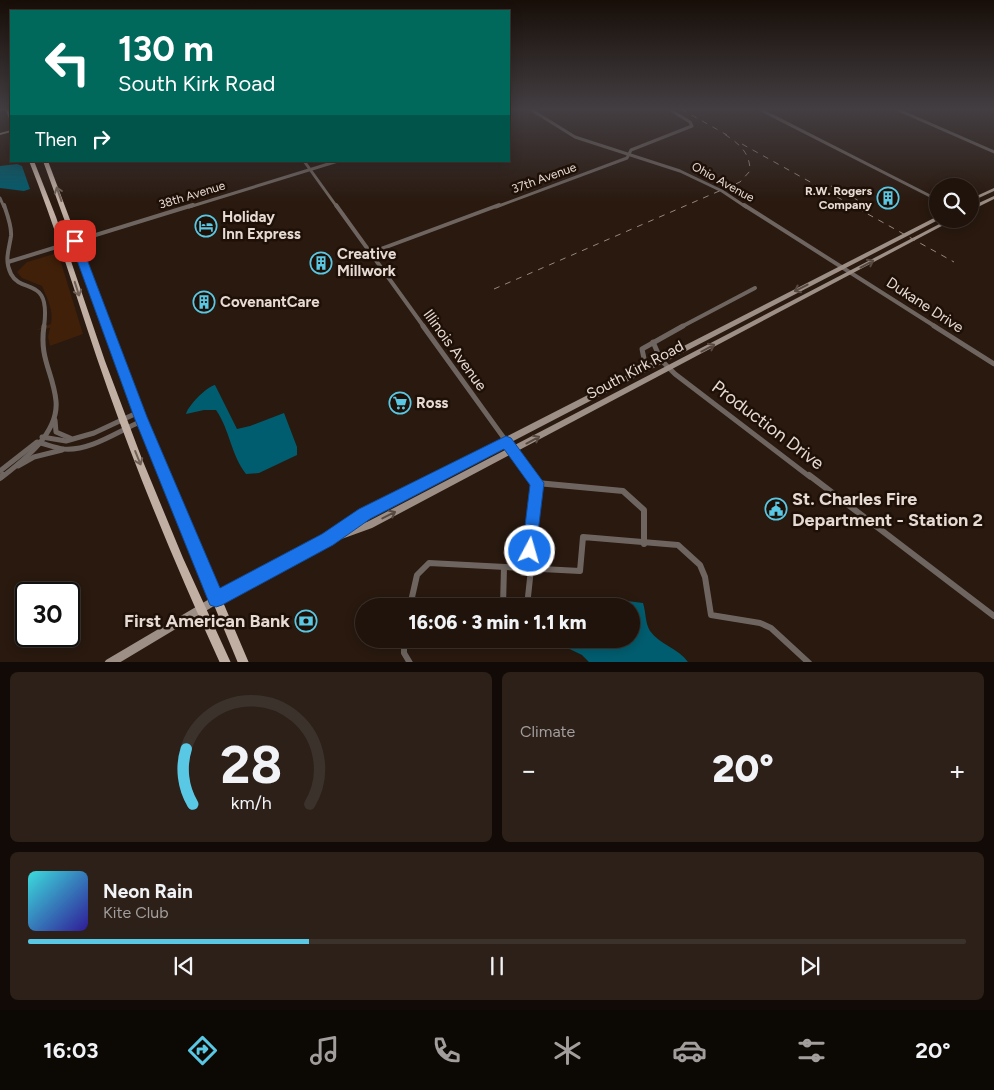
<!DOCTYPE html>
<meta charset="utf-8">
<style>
:root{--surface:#1f130b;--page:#2c2019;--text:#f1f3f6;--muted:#a19e9d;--line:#3c322c;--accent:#59c8e4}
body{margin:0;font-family:Figtree,sans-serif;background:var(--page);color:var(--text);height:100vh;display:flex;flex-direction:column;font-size:19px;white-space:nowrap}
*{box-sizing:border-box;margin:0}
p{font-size:16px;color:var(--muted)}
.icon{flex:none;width:28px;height:28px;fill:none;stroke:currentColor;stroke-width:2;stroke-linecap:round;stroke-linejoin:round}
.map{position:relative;height:662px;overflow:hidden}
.drawer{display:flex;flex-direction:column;gap:10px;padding:10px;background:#110a06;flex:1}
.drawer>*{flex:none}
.guide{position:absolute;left:10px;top:10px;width:500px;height:152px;border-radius:0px;box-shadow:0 2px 12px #0003,0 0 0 1px var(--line);background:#00695c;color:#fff;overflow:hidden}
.fabs{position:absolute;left:929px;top:178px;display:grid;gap:10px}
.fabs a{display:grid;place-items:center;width:50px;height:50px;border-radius:50%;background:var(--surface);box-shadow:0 2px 12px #0003,0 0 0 1px var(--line);font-size:25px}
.speed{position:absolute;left:15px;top:582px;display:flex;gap:10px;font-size:25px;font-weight:700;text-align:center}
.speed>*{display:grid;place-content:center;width:65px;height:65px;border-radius:50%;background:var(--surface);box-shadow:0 2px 12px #0003,0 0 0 1px var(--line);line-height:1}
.speed .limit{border:2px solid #111;border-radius:8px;background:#fff;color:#111}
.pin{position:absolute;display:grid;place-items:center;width:42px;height:42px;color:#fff;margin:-21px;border-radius:10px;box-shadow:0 2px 8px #0006}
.me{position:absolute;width:55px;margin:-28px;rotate:6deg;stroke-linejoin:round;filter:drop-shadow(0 0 4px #0008)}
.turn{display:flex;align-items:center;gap:18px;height:105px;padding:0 25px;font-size:22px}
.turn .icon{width:65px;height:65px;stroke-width:2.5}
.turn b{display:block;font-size:35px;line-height:42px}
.then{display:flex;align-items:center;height:48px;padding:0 25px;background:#0003;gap:10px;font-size:19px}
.big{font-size:38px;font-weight:800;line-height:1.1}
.drawer .widget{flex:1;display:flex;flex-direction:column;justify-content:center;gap:8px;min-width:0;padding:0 18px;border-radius:8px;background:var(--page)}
.drawer .dial{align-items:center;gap:0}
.dial svg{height:130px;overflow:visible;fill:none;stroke:var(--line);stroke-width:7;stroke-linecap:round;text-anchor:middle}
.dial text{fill:var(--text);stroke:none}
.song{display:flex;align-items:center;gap:15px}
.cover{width:60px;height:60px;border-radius:8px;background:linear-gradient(135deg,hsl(180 70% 55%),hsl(250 70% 35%))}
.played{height:5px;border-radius:2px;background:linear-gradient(90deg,var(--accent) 30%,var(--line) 30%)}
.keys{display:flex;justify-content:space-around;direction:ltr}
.heat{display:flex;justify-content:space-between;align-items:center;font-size:28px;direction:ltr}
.drawer .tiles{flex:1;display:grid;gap:10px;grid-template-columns:1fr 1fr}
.widget:last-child{grid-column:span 2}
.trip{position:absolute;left:355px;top:598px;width:285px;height:50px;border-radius:25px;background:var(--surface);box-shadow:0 2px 12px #0003,0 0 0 1px var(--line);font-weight:800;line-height:50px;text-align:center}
.dock{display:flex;height:80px;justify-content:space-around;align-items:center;background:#0c0804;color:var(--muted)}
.dock .icon{width:35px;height:35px}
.dock .current{color:var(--accent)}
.dock b{font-size:22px;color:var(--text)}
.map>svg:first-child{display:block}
.green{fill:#402009}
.water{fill:#005d6f}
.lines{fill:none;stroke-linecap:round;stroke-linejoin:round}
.street-far3{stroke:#6e6560;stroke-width:3}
.street-far2{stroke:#6e6560;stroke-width:4}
.street-far1{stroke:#6e6560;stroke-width:5}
.street{stroke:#6e6560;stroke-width:6}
.secondary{fill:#9d8f86;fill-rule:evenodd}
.primary{fill:#c1afa4;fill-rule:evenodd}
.rail{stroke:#94877f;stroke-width:1;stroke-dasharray:6 6;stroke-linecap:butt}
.oneway{stroke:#706056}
.oneway2{stroke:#584940}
.route{fill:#1a73e8;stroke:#114b97}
.labels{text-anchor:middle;stroke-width:5;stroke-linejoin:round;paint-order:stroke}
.far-street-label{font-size:12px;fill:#e6dbd4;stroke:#1f1007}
.far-poi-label{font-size:12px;font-weight:bold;fill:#e6dbd4;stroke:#1f1007;text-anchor:end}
.poi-label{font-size:15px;font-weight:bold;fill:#e6dbd4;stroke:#1f1007;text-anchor:start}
.street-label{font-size:15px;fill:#e6dbd4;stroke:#1f1007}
.near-street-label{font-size:18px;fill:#e6dbd4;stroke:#1f1007}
.near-poi-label{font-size:18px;font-weight:bold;fill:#e6dbd4;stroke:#1f1007;text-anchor:start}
</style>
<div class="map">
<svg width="994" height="663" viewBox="0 0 994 663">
<rect width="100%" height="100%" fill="#29190f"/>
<path class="green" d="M54,254L59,256L83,334L50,346L48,337L50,328L36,330L51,324C54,311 47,298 42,286L22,278L17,272L27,262Z"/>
<g class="water">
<polygon points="17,164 22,166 30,189 24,191 0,188 0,166"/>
<path d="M215,385L237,429L250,426L284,413L297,447V455L259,473L246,474C231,455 230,430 216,410H204L186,414C188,406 206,387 215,385Z"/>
<path d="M627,601L643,603C646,612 645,623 650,631C660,645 678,648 688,662H589L582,655L557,643L556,639H565L576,644L598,639H631V606H624Z"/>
</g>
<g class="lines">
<g class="street-far3">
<polyline points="530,109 575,137 680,171 722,191 746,207"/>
<polyline points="759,109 938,200"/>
<polyline points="896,109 994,152"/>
<polyline points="509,110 511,109"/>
<polyline points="304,161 337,207"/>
<polyline points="0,198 4,207"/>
<polyline points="189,207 338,161"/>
<polyline points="496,207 627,158 631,150 692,126 690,122 669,109"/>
</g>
<g class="street-far2">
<path d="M4,205C7,214 12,226 11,236C9,250 4,260 11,274C22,295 51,275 44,327"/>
<polyline points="336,205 424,327"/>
<polyline points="744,205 936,327"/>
<polyline points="370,253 499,205"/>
<polyline points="8,262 193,205"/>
<polyline points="681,327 755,288"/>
</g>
<g class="street-far1">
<polyline points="423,326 532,477"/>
<polyline points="934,326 994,364"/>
<polyline points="653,342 661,360 675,374 810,477"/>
<polyline points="646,368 642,349 683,326"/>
<polyline points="55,420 56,432 70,438"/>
<polyline points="42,437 66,441 94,433 139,412"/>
<polyline points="18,466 34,457 62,450"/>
<path d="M0,471L37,442C46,444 55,448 64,449C91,451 118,431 142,421"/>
<path d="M2,477C24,460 59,433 56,401C53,372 39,359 44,326"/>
</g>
<g class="street">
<polyline points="809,475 994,616"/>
<polyline points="0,478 3,475"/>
<polyline points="537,483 623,491 644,510 644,544"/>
<polyline points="528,568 537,483 531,475"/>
<polyline points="410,606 417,575 429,563 580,571 583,537 678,545 700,565 705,577 711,615 760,623 771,628 809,663"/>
<polyline points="503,606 504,567"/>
<polyline points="527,606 531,569"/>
<polyline points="404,639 404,653 410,663"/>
</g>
<g class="secondary">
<polygon points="11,130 11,132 0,135 0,133"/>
<polygon points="994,188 994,191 970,202 970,199"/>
<polygon points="994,196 994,199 970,211 970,207"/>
<polygon points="936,217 938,217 938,219 940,219 367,517 351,527 367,522 949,219 955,219 372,528 336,541 333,540 234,594 119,663 104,663 106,660 228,588 324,536 361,511"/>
</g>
<g class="primary">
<polygon points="5,109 9,109 11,114 11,119 9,118"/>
<path d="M29,161H34L56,217L105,361L142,459L183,558L231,663H220C179,573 141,483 108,390C81,314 59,236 29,161Z"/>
<polygon points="43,161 48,161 144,417 249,663 238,663 136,417"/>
</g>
<g class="rail">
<polyline points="681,109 727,135"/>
<polyline points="742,144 954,262"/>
<polyline points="831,186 871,207"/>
<path d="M494,289L740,182L750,171C750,151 737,142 721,132"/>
</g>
</g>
<defs><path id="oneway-shaft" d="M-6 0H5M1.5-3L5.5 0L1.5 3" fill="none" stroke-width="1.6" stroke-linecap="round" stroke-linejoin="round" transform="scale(1.25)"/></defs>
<g class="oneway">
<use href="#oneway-shaft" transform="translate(59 194) rotate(-109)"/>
<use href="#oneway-shaft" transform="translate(77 289) rotate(72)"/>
<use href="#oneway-shaft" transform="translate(138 458) rotate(68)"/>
</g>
<g class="oneway2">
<use href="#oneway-shaft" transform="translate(867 264) rotate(-28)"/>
<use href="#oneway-shaft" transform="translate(801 288) rotate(153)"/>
<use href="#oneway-shaft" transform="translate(708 348) rotate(-28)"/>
<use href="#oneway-shaft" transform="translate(533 440) rotate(-28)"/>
<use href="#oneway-shaft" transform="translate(389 515) rotate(-27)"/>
</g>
<linearGradient id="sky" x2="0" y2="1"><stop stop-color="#170e08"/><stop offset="0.54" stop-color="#433e42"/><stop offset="1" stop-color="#433e42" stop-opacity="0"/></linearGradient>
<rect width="994" height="202" fill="url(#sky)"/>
<polygon class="route" points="75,238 80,241 147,417 220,588 322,534 359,509 506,436 511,438 544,483 535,557 530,559 524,557 522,551 530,485 504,449 370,519 333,545 222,605 216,607 210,605 134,417 70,241"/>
<defs>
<g id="building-ring" transform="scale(1.125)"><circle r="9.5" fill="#1f1007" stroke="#59c8e4" stroke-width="1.5"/><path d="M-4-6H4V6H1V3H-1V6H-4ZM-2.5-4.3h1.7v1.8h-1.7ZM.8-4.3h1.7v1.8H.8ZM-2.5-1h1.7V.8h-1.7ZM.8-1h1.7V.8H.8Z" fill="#59c8e4"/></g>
<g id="hotel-ring" transform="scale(1.125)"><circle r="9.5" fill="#1f1007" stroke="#59c8e4" stroke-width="1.5"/><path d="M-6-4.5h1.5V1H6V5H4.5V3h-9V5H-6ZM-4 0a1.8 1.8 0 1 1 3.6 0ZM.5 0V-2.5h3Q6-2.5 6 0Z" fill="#59c8e4"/></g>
<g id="supermarket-ring" transform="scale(1.125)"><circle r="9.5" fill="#1f1007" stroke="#59c8e4" stroke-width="1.5"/><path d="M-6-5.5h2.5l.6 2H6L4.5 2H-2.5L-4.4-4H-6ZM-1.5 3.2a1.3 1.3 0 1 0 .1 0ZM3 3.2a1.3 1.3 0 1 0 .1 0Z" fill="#59c8e4"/></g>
<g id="civic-ring" transform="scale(1.125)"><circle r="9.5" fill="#1f1007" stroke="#59c8e4" stroke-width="1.5"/><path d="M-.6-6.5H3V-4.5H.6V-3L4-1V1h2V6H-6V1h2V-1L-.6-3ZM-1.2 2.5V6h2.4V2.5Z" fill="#59c8e4"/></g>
<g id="bank-ring" transform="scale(1.125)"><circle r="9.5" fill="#1f1007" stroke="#59c8e4" stroke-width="1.5"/><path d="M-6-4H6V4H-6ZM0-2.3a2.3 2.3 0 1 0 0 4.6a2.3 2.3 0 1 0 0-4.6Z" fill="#59c8e4"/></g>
</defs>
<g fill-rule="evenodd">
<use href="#building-ring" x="888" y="198"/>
<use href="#hotel-ring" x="206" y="226"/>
<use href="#building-ring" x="321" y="263"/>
<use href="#building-ring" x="204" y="302"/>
<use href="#supermarket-ring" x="400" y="403"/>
<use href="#civic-ring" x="776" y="509"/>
<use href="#bank-ring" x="306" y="621"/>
</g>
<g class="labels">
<g class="far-street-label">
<text transform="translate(544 178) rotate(-20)" y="4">37th Avenue</text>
<text transform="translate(723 182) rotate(29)" y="4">Ohio Avenue</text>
<text transform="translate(192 195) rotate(-17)" y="4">38th Avenue</text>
</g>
<g class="far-poi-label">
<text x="872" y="195">R.W. Rogers<tspan x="872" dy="14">Company</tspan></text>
</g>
<g class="poi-label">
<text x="222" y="222">Holiday<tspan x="222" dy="17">Inn Express</tspan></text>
<text x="337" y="259">Creative<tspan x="337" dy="17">Millwork</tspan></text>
<text x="220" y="307">CovenantCare</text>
<text x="416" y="408">Ross</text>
</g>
<g class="street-label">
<text transform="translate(925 305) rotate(33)" y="5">Dukane Drive</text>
<text transform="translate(455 350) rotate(54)" y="5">Illinois Avenue</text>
<text transform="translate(635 370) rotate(-28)" y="5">South Kirk Road</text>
</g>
<g class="near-street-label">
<text transform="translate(768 425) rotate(37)" y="6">Production Drive</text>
</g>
<g class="near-poi-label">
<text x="792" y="505">St. Charles Fire<tspan x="792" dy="21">Department - Station 2</tspan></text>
<text x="290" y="627" text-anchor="end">First American Bank</text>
</g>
</g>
</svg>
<div class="fabs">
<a><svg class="icon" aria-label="search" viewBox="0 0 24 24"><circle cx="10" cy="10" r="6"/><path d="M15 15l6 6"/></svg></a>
</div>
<div class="speed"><div class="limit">30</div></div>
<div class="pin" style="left:75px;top:241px;background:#d93025"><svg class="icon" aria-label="arrive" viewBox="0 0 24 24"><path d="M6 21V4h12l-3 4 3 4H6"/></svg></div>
<svg class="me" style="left:530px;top:551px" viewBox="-20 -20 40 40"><circle r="17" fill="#1a73e8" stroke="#fff" stroke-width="3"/><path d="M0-11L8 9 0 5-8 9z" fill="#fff"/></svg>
<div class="trip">16:06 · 3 min · 1.1 km</div>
<div class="guide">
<div class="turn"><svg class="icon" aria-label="left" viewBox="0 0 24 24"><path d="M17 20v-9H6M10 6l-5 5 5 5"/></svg><div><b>130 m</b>South Kirk Road</div></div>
<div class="then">Then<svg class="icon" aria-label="right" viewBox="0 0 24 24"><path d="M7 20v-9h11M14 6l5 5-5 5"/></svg></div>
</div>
</div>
<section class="drawer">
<div class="tiles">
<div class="widget dial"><svg viewBox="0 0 100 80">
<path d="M14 69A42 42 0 1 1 86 69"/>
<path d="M14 69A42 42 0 0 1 10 35" stroke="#59c8e4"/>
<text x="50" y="56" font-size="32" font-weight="700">28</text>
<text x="50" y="72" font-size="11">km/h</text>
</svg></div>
<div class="widget"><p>Climate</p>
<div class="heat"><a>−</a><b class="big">20°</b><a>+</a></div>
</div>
<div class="widget">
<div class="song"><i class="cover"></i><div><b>Neon Rain</b><p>Kite Club</p></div></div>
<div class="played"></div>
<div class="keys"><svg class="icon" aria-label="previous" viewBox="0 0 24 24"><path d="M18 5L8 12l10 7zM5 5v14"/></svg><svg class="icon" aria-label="pause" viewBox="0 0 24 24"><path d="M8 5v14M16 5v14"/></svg><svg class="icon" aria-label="next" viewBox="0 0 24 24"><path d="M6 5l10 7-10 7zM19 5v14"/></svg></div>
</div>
</div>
</section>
<nav class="dock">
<b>16:03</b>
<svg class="icon current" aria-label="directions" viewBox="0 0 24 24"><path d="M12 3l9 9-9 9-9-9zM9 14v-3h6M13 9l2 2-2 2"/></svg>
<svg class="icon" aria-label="music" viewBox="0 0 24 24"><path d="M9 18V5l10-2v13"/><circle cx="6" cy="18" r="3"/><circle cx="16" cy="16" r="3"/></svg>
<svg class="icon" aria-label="phone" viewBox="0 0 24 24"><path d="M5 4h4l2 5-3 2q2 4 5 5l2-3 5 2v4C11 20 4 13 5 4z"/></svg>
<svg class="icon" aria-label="climate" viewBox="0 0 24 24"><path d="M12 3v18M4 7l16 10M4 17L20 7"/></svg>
<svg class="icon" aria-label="car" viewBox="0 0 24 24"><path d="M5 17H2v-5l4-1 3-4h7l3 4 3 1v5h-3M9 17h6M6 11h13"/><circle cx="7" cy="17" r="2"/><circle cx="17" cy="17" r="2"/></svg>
<svg class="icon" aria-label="filters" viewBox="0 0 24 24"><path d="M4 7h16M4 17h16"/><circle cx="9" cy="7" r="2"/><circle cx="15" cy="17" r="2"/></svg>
<b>20°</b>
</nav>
